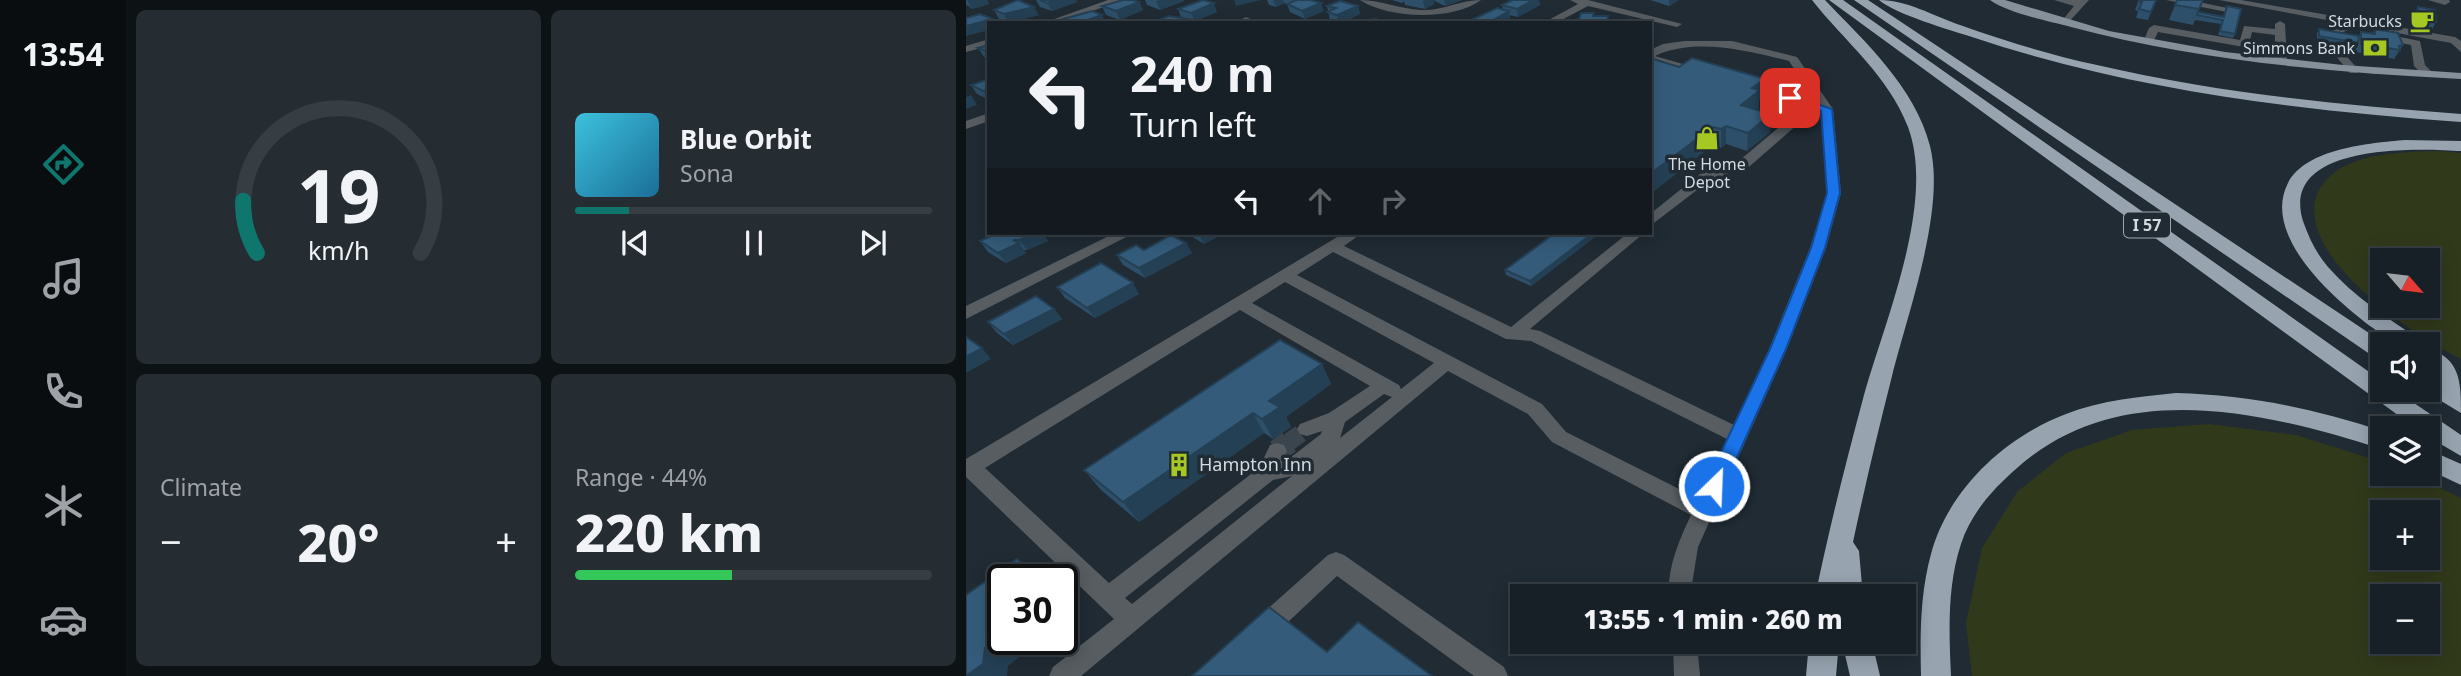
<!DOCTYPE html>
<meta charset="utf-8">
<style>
:root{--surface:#182027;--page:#252d33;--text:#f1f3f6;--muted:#9fa3a7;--line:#363e44;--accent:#0f766e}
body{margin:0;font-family:"Noto Sans",sans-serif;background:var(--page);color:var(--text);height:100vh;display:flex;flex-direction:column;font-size:26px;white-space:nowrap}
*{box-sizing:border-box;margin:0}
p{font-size:23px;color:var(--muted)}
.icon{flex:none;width:38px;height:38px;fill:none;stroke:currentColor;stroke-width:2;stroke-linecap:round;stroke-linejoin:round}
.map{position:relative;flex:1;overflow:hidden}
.details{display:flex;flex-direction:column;gap:10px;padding:10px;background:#0d1215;width:840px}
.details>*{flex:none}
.banner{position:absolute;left:21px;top:21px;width:665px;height:214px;border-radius:0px;box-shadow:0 4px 18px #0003,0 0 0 2px var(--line);background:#182027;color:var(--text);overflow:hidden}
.needle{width:46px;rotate:118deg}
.buttons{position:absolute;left:1404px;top:248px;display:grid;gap:14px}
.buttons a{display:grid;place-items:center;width:70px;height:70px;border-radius:0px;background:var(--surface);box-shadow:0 4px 18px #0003,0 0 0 2px var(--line);font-size:35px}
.speed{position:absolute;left:21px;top:564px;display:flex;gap:14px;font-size:35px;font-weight:700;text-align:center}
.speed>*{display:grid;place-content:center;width:91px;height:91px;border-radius:50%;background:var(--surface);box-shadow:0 4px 18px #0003,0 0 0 2px var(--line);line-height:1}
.speed .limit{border:4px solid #111;border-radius:10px;background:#fff;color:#111}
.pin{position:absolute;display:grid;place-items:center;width:60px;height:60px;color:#fff;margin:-30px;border-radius:14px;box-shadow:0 4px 10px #0006}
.me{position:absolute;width:77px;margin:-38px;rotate:24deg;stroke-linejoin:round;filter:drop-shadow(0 0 5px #0008)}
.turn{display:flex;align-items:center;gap:24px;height:147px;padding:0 28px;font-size:32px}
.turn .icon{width:91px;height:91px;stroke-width:2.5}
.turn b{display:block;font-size:49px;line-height:60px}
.lanes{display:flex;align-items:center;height:66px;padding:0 28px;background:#0003;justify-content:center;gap:35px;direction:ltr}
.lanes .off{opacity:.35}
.big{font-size:52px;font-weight:800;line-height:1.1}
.details .card{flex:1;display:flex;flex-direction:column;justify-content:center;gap:10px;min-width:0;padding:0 24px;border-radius:10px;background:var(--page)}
.details .dial{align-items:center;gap:0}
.dial svg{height:182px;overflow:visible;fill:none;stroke:var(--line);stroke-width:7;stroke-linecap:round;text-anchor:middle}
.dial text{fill:var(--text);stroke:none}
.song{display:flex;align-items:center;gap:21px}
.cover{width:84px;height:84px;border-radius:10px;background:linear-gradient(135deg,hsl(190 70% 55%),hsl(200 70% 35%))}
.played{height:7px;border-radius:4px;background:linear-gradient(90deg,var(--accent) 15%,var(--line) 15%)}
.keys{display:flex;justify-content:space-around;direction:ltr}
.heat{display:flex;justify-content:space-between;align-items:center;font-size:38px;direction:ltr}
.charge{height:10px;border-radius:5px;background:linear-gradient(90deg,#34c759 44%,var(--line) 0)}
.details .tiles{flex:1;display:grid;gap:10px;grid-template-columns:repeat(2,1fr)}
.trip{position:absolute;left:544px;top:584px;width:406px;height:70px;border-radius:0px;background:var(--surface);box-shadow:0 4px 18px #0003,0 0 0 2px var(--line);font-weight:800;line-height:70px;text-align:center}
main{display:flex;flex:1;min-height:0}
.tab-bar{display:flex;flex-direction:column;width:126px;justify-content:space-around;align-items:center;background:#0a0d10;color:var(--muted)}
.tab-bar .icon{width:49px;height:49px}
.tab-bar .current{color:var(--accent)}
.tab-bar b{font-size:32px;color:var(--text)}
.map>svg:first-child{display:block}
.green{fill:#31391b;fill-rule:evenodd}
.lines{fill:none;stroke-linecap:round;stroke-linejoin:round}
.minor-tunnel-far1{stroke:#3b454e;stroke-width:18;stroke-dasharray:18 9;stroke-linecap:butt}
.minor-tunnel{stroke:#3b454e;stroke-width:23;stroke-dasharray:23 11;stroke-linecap:butt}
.minor{fill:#585d62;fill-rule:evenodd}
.major{fill:#85909a;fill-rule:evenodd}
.highway{fill:#97a4b0;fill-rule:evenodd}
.wall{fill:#2d4f69}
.shaded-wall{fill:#244055}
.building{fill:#345c7a;stroke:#244055;stroke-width:2}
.route{fill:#1a73e8;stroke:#114b97;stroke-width:2}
.labels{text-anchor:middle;stroke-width:7;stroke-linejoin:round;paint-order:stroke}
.far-poi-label{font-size:16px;fill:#d3dae0;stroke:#202b34;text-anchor:end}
.shield{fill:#202b34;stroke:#9da6ac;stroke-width:2}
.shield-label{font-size:16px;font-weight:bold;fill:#d3dae0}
.poi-label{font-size:18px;fill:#d3dae0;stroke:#202b34;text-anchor:start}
</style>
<main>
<nav class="tab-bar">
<b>13:54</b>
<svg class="icon current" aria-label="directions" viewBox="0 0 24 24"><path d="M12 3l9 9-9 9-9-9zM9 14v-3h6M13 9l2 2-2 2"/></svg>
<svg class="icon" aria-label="music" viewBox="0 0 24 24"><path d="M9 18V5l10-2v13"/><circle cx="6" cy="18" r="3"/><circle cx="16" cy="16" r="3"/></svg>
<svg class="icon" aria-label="phone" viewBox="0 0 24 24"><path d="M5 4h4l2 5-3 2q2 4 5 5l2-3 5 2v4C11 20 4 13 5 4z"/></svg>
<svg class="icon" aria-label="climate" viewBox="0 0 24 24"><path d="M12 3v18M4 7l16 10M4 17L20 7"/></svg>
<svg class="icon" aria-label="car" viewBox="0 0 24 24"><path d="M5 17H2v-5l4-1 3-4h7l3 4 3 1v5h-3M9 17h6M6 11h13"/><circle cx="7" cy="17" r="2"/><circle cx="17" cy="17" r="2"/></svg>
</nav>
<section class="details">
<div class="tiles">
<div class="card dial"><svg viewBox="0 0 100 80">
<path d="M14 69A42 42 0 1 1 86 69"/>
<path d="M14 69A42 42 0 0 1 8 46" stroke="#0f766e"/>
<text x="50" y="56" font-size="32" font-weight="700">19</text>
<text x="50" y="72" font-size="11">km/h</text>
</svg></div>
<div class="card">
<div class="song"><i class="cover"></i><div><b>Blue Orbit</b><p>Sona</p></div></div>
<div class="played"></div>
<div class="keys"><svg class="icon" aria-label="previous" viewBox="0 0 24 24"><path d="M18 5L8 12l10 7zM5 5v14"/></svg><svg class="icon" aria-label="pause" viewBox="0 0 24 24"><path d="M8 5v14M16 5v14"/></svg><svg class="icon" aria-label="next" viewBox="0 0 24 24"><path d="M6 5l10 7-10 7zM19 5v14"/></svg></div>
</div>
<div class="card"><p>Climate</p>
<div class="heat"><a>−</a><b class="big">20°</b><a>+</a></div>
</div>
<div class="card"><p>Range · 44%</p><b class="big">220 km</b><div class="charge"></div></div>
</div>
</section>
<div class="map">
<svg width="1495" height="676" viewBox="0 0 1495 676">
<rect width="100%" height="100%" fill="#202b34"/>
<g class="green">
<path d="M1473,151L1495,153V359C1448,336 1325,254 1352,192C1358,180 1370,169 1383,164C1411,152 1443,152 1473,151ZM1416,261H1461V306H1416Z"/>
<path d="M1243,424L1330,435L1416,462V474H1445L1495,498V676H1006L1000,623L1016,548L1051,492L1100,453L1166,430ZM1416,513H1461V558H1416ZM1416,597H1461V642H1416Z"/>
</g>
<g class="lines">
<polyline class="minor-tunnel-far1" points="320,444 341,429"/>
<polyline class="minor-tunnel" points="311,451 323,442"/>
<g class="minor">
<polygon points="142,0 157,0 93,23 77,23"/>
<path d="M394,0C415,0 434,9 455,10C476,11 494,0 515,0C487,21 423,19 394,0Z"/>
<polygon points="604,0 622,0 716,24 711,27 622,6 590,23 577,23 612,4"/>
<polygon points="1088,0 1123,0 1100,25 1095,22 1108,6"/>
<polygon points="1200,0 1223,0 1276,11 1271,14"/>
<polygon points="1253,0 1275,0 1489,37 1495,41 1495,52 1485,43"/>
<polygon points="1462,0 1483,0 1484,2 1479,5"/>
<polygon points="280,17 294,23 268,23"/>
<polygon points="1314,21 1319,24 1321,62 1315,65 1309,62 1309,35 1286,32 1283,44 1278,47 1192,32 1187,42 1178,40 1183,28 1188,25 1274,40 1278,26 1309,29 1309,24"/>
<polygon points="1365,27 1378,27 1383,30 1374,33 1374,49 1392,69 1392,73 1384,73 1364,49"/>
<polygon points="1429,36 1454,41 1459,65 1468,74 1466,76 1458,76 1448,66 1445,45 1425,41 1424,39"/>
<polygon points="23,39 23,46 0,52 0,46"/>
<path d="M719,41H766L831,57L867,109L875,193L860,248L821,349L732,547L726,584L727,597H703C701,567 713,541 725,515L586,442L562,414L482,371L115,676H83L87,667L148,619L0,477V459L378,233H396L378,246L545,327L662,233H678L564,329L574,331L768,425L803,349L844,248L861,193L855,110L849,109L784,166L744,180L684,226V214L734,174L774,160L838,106L773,87V83L850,102L823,61C782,51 729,37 689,56L741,71L743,73L737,76L684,62V50L697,44ZM367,252L540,339L565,341L761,439L733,499L600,432L576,404L331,275ZM319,282L468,363L435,389L433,385L286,303ZM274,310L404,386L363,413L334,424L331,429L334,434L341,436L356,431L355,434L320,461L316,462L321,451L318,445L311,443L304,445L293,468L143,583L19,468ZM418,394L426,397L374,438L379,422ZM326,476L166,604L159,598L307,480Z"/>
<polygon points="23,113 23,121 0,129 0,121"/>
<polygon points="149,233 168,233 0,319 0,306"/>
<polygon points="370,552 378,555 538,667 542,676 508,676 371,576 306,637 297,640 288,637 285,629 288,621 362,555"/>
<polygon points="707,642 731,642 734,676 708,676"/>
</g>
<path class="major" d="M1024,0H1039L1143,31L1259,52L1377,65L1495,73V79C1363,72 1232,61 1105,27C1082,21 1042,13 1024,0Z"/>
<g class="highway">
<path d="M846,0H859C899,42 949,87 964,146C980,209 942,312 926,376C912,431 899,486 887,542L893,551L897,597H849C863,529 880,462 898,395C919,320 970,202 942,127C922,75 879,42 846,0Z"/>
<polygon points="863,0 877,0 1416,381 1416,390 1429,390 1495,435 1495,456 1461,436 1461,429 1451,429"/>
<polygon points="888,0 902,0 1421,345 1416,345 1416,359 1408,357"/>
<path d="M913,0C942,0 967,16 994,25C1039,41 1085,55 1131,65C1251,93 1373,105 1495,114V122C1329,110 1165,90 1006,37C984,30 929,14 913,0Z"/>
<path d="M1439,140L1495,141V151C1450,148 1313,143 1337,221C1343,238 1350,253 1362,267C1388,297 1422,318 1454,340L1457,345C1450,345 1438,347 1431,344C1422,341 1412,331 1404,326C1367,298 1295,235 1322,183C1340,148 1405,143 1439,140Z"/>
<path d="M1461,348C1495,358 1495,383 1495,413L1457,390H1461V374L1473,379L1461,365Z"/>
<path d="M1210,393C1282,395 1347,408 1416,431V449C1299,412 1154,376 1051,468C1027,489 1005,513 995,544C981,586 983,633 985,676H955C954,635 954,594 965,554C982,490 1039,437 1100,414C1135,400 1173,397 1210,393Z"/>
<polygon points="1461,449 1495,464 1495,485 1461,469"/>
<polygon points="843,642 873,642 870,676 840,676"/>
<polygon points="876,642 906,642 914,676 884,676"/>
</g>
</g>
<g class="wall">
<polygon points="0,0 21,0 23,4 6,9 1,5 0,6"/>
<polygon points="70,0 110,0 111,2 86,11 74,7"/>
<polygon points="179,0 218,0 218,1 194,10 181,5"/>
<polygon points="301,0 344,0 358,11 339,19 324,12 321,4 318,3 310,7 303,5"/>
<polygon points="426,0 496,0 479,6 467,0 468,4 459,9 439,5 438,1 436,3"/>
<polygon points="543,0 573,0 574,5 552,17 543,15 544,20 539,23 505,23 505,20 537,10 536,5 543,2"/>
<polygon points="684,0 713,0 703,6"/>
<polygon points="1173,0 1190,0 1182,20 1170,18 1172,11 1169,10"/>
<polygon points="1211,0 1237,0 1232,12 1257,16 1261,6 1269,34 1267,38 1252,35 1255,24 1229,20 1227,25 1203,20"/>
<polygon points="173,2 177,10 154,20 140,15 136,6"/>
<polygon points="361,6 392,6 394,14 375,23 371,23 364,21"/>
<polygon points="1452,7 1470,22 1465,31 1448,28 1447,16"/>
<polygon points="212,9 251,12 229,21 222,19 224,23 184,23 221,19 215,17"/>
<polygon points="28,10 73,15 42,23 33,19"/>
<polygon points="1353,29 1393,36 1395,32 1406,34 1409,29 1437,45 1428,59 1390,52 1390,46 1390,47 1351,40 1351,33"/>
<polygon points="23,45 23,59 18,57 12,48"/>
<polygon points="684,58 798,96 793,100 793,108 791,110 805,114 804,132 781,151 760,144 755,148 747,145 684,194"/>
<polygon points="23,79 23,100 11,94 5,85"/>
<polygon points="33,233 76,233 82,241 61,250 58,250 60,253 40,263 22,252 14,241"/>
<polygon points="220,233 258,233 238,244"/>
<polygon points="577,233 634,233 565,286 540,275 539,270 585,236"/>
<polygon points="220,243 226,253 179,278 157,265 151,255"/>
<polygon points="91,287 173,294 129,318 99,298"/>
<polygon points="88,309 96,319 47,345 31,333 22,322"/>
<polygon points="356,364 365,384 320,417 325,427 307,439 298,433 173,522 135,490 118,470"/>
</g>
<g class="shaded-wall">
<polygon points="1,0 21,0 23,4 6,9"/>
<polygon points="89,0 110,0 111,2 86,11 81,3"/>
<polygon points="194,0 218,0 218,1 194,10 190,1"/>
<polygon points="268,0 295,0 270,6"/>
<polygon points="307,0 317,0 318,3 310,7"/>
<polygon points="459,0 467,0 468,4 459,9 457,1"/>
<polygon points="478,0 496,0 479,6"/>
<polygon points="567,0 573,0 574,5 552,17 551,9"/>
<polygon points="703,0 713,0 703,6"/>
<polygon points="173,2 177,10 154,20 150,11"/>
<polygon points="248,3 251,12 229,21 225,13"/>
<polygon points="355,3 358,11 339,19 336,11"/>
<polygon points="392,6 394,14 373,23 371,15"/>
<polygon points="68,7 73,15 42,23 38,14"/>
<polygon points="543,11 544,20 539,23 522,23"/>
<polygon points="136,15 140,23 113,23"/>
<polygon points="27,19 29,23 23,23 23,30 0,36 0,26"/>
<polygon points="222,19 224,23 212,23"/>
<polygon points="799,79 798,96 793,100 793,108 774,122 775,105 786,88"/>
<polygon points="23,89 23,100 17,91"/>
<polygon points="5,95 11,105 0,109 0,97"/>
<polygon points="805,114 804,132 781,151 782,133"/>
<polygon points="760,126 760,144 755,148 755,129"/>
<polygon points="747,127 747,145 684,194 684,174"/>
<polygon points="70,233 76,233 82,241 61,250 53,240"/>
<polygon points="235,233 258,233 238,244 233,234"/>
<polygon points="627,233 634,233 565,286 564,281"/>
<polygon points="53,243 60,253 40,263 32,253"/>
<polygon points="220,243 226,253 179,278 173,268"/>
<polygon points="167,283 173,294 129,318 121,308"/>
<polygon points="88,309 96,319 47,345 38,334"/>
<polygon points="16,348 25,359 0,373 0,357"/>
<polygon points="356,364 365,384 320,417 325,427 307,439 296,419 303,401"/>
<polygon points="287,413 298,433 173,522 157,502"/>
<polygon points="96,602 109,614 96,624"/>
<polygon points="37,634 37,639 77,639 42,666 41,676 1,676 19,648"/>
</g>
<g class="building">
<polygon points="52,0 68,7 38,14 28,10"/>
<polygon points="74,0 89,0 81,3"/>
<polygon points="157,0 167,0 173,2 150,11 136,6"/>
<polygon points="237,0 248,3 225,13 212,9"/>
<polygon points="331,0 344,0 355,3 336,11 321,4"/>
<polygon points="547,0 567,0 551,9 536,5"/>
<polygon points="1173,0 1190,0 1185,12 1173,9 1176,2 1172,2"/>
<polygon points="1211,0 1237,0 1233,9 1209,5"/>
<polygon points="374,1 392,6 371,15 361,12 370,8 361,6"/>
<polygon points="1261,6 1275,9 1269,34 1254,31 1257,20 1231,15 1232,12 1258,17"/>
<polygon points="1452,7 1469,10 1470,22 1453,19"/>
<polygon points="531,8 543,11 522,23 513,23 505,20"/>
<polygon points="126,11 136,15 113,23 106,23 97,19"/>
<polygon points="615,13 628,13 627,16 642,16 641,23 612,23"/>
<polygon points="14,14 27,19 0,26 0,18"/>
<polygon points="203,16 222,19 212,23 207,22 184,23"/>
<polygon points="411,19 411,23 382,23 382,22"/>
<polygon points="663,19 678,23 656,23"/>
<polygon points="1353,29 1393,36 1392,43 1353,36"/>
<polygon points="1409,29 1432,33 1437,45 1433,46 1434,50 1395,44 1395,32 1409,34"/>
<polygon points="23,45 23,52 12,48"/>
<polygon points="684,58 713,67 726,58 799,79 786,88 794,90 775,105 805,114 782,133 760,126 755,129 747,127 684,174"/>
<polygon points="23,79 23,89 17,91 5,85"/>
<polygon points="33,233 70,233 53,240 47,240 53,243 32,253 14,241"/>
<polygon points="589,233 627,233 564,281 539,270"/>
<polygon points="205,235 220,243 173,268 151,255 170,245 178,250"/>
<polygon points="135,263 167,283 121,308 91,287"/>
<polygon points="70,296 88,309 38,334 22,322"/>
<polygon points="0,337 16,348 0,357"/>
<polygon points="314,340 356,364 303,401 314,407 296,419 287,413 157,502 118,470"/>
<polygon points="51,559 72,579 37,579 37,634 19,648 17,664 0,676 0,595"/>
<polygon points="303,607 361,652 392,622 466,676 226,676"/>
</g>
<polygon class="route" points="824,95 866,109 874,193 859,248 820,349 758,486 755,491 748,494 742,491 739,486 804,349 845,248 861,193 855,111 820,101 820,96"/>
<defs>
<g id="cafe-bare" transform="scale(1.89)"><path d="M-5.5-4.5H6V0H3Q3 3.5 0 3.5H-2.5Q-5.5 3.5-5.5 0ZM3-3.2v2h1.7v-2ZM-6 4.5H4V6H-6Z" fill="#a5c823" stroke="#202b34" stroke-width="2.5" paint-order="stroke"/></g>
<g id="bank-bare" transform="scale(1.89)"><path d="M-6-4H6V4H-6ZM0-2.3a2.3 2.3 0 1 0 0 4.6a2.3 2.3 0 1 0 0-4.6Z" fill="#a5c823" stroke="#202b34" stroke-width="2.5" paint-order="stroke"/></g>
<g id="shop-bare" transform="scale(1.89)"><path d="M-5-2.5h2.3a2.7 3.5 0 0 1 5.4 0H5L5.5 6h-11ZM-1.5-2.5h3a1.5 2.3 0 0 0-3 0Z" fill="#a5c823" stroke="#202b34" stroke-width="2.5" paint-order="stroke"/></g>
<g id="building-bare" transform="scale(1.89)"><path d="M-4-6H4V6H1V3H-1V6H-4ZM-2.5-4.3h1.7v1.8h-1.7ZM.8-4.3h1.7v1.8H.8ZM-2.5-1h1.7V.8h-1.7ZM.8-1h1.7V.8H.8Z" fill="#a5c823" stroke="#202b34" stroke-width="2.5" paint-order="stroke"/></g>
</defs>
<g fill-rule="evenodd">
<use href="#cafe-bare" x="1456" y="21"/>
<use href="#bank-bare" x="1409" y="48"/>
<use href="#shop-bare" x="741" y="138"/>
<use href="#building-bare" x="213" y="465"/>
</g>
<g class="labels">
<g class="far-poi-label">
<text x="1436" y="27">Starbucks</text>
<text x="1389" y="54">Simmons Bank</text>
<text x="741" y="170" text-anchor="middle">The Home<tspan x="741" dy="18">Depot</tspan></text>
</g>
<rect class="shield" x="1158" y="212.5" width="46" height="25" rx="5"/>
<g class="shield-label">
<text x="1181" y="231">I 57</text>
</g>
<g class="poi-label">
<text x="233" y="471">Hampton Inn</text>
</g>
</g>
</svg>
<div class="buttons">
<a><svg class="needle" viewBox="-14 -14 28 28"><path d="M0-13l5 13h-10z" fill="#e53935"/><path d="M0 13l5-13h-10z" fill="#9fa3a7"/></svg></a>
<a><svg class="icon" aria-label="sound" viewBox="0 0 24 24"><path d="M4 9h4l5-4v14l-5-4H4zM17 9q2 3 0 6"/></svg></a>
<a><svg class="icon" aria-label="layers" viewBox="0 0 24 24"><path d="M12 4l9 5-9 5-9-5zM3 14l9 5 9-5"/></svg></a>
<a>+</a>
<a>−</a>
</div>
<div class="speed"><div class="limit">30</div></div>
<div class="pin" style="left:824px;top:98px;background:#d93025"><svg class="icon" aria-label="arrive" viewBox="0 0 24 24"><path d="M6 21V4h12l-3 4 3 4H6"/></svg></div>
<svg class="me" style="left:748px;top:486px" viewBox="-20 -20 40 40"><circle r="17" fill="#1a73e8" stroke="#fff" stroke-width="3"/><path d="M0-11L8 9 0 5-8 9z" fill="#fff"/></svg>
<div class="trip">13:55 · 1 min · 260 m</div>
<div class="banner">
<div class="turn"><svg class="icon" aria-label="left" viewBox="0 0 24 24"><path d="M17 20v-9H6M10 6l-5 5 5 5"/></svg><div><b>240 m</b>Turn left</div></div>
<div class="lanes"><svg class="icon" aria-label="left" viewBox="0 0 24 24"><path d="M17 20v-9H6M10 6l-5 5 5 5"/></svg><svg class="icon off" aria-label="ahead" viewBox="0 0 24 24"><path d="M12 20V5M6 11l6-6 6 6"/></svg><svg class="icon off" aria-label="right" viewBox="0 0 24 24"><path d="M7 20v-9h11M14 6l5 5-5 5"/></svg></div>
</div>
</div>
</main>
